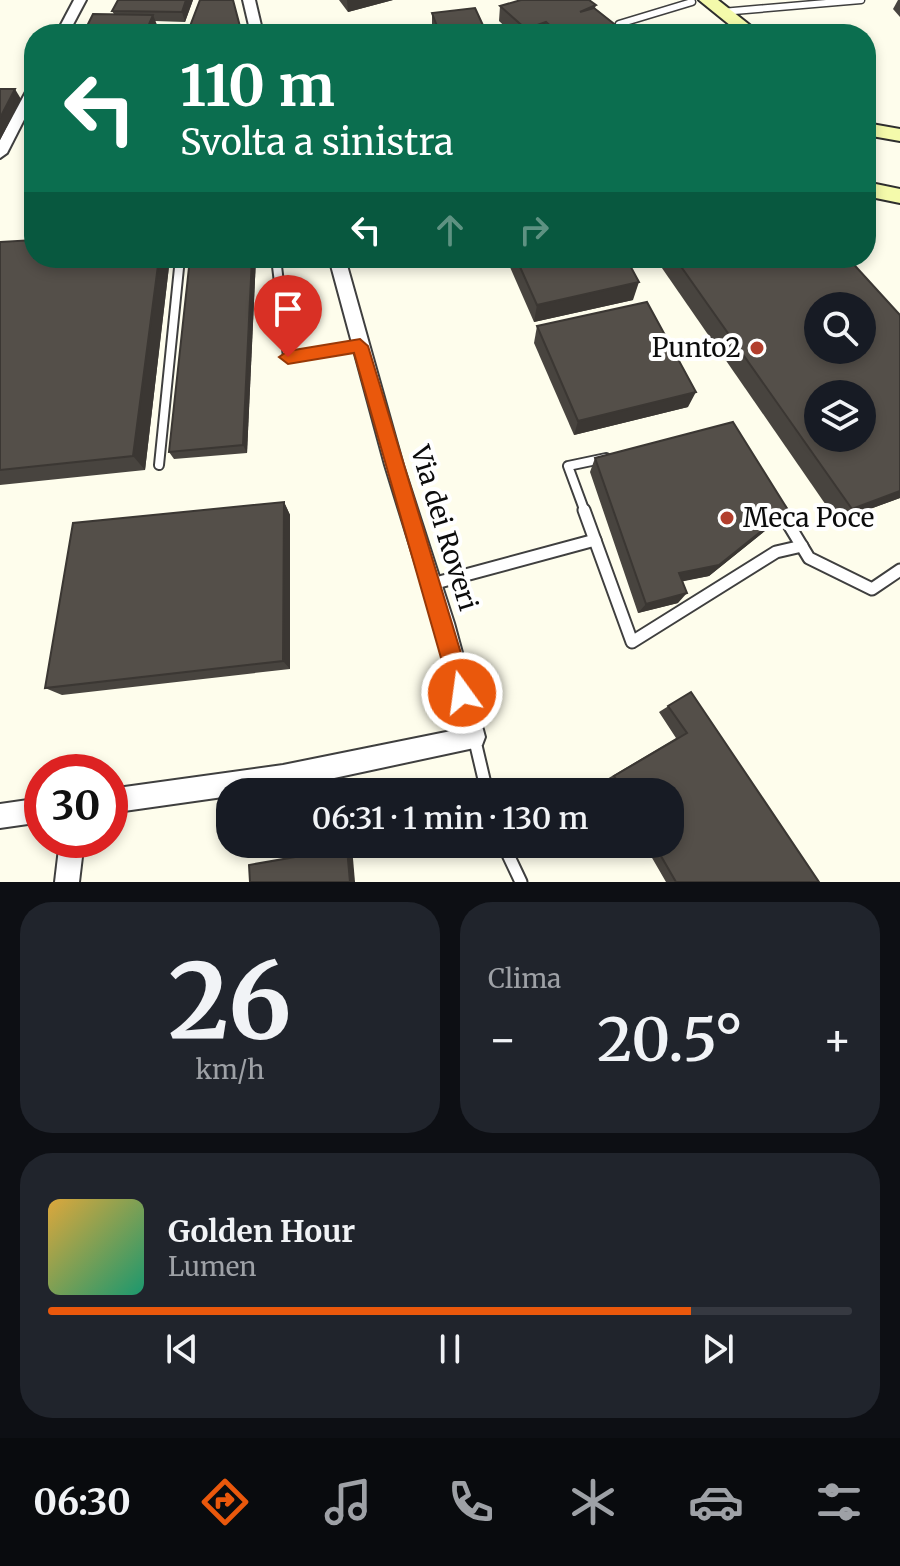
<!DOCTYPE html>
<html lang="it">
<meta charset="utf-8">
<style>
:root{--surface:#171b24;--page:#20242c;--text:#f1f3f6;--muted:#9ea1a6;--line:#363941;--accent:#ea580c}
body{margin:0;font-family:Merriweather,serif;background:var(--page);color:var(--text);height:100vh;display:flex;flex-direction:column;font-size:30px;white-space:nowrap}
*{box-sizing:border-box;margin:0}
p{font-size:26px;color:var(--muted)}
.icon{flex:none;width:44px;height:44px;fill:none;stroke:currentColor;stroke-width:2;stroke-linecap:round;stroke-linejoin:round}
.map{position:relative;height:882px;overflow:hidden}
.details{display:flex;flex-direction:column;gap:20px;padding:20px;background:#0d0f14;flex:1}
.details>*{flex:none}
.banner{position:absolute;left:24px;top:24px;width:852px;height:244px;border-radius:32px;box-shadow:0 4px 12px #0003;background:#0b6e4f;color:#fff;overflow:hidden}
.controls{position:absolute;left:804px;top:292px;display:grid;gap:16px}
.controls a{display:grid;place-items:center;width:72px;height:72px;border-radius:50%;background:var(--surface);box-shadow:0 4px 12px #0003;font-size:40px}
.speed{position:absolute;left:24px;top:754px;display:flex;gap:16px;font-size:40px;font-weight:700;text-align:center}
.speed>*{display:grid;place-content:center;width:104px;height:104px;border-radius:50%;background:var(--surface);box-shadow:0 4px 12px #0003;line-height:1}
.speed .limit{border:12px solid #d22;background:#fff;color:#111}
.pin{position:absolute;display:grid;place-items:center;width:68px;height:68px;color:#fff;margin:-82px -34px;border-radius:50% 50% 50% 0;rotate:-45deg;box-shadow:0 0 8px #0007}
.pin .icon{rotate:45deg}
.me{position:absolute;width:88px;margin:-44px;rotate:346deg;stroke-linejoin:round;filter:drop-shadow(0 0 6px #0008)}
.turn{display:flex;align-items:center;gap:28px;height:168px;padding:0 24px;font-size:36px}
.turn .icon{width:104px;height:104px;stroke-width:2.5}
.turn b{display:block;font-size:56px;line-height:68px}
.lanes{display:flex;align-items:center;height:76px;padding:0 24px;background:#0003;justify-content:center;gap:40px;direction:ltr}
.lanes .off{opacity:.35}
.big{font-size:60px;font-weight:600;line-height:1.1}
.details .card{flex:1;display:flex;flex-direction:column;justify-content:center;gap:12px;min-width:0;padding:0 28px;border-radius:32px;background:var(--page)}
.details .dial{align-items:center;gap:0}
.dial b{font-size:104px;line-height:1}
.song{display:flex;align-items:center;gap:24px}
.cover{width:96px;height:96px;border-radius:12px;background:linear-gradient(135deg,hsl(40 70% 55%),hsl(160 70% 35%))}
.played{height:8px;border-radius:4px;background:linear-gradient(90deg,var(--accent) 80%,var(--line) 80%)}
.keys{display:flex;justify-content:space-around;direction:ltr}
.heat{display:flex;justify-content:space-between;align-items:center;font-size:44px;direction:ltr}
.details .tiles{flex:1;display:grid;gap:20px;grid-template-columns:1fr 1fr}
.card:last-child{grid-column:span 2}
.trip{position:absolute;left:216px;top:778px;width:468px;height:80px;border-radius:32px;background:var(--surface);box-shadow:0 4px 12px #0003;font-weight:600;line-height:80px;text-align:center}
.tabs{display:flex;height:128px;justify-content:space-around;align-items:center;background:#090b0e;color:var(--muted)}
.tabs .icon{width:56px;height:56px}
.tabs .selected{color:var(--accent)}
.tabs b{font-size:36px;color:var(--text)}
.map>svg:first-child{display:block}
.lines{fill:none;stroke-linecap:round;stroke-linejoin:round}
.service-far2-casing{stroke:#3f3f3f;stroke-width:9}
.service-far1-casing{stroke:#3f3f3f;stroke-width:12}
.service-casing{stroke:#3f3f3f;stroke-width:15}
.minor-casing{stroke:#3f3f3f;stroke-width:4}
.secondary-casing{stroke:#2e2e2e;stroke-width:4}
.service-far2{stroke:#fff;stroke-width:6}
.service-far1{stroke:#fff;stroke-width:8}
.service{stroke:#fff;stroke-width:11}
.minor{fill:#fff;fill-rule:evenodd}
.secondary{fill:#f4faab;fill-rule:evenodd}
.wall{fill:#48443f}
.shaded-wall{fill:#3b3733}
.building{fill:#544f49;stroke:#3b3733;stroke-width:2;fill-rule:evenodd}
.route{fill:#ea580c;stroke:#983908;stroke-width:2}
.poi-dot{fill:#b23f2d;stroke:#fff;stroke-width:3}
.labels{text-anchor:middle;stroke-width:8;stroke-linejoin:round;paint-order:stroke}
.poi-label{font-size:26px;fill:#0c0c0c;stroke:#fff;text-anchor:end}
.street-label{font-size:26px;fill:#0c0c0c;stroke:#fff}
</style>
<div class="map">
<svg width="900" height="882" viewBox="0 0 900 882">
<rect width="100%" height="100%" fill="#fefdec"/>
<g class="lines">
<g class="service-far2-casing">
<g id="service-far2">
<polyline points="722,12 861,0"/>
<polyline points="619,24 692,2"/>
</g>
</g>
<g class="service-far1-casing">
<g id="service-far1">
<polyline points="276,258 288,357 360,346"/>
<polyline points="159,465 180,258"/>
<polyline points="778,507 781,512"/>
<polyline points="585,512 568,466 606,458"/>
</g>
</g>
<g class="service-casing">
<g id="service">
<polyline points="584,510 632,642 776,552 802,546"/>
<polyline points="780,510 809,558 872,589 900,570"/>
<polyline points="432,584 595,540"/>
<polyline points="474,737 487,792"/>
<polyline points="503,844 521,882"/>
</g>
</g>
<g class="minor-casing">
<g id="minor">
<polygon points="74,0 86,0 68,34 56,34"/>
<polygon points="243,0 255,0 263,34 251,34"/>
<polygon points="34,84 34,100 7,153 0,158 0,140 28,88"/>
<polygon points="329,258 345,258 403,465 454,623 485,737 482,745 474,748 283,789 230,792 230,796 110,813 110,789 283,765 461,729 434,623 385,465"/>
<polygon points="42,798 42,822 0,828 0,804"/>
<polygon points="60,840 84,840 79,882 55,882"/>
</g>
</g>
<g class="secondary-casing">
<g id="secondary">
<polygon points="699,0 718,0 761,34 741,34"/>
<polygon points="866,123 900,129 900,141 866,135"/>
<polygon points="866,182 900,189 900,203 866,196"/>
</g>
</g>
<use href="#service-far2" class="service-far2"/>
<use href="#service-far1" class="service-far1"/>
<use href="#service" class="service"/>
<use href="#minor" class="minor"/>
<use href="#secondary" class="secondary"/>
</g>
<g class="wall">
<polygon points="193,0 185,22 155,21 159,30 157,34 83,34 114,14 112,11"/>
<polygon points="339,0 393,0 348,12"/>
<polygon points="898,0 900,0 900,17 893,9"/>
<polygon points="596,5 595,8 627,34 513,34 499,21 500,6"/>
<polygon points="432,13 487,34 434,34 432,28"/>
<polygon points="34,183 34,210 33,210 26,201"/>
<polygon points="0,242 34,258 170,258 145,470 0,485"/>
<polygon points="190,258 256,258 247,453 174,459 169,452"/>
<polygon points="506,258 626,258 633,300 534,322"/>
<polygon points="655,258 848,258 900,315 900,498 837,521"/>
<polygon points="537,326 688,407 574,435 534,343"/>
<polygon points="595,458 788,510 776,522 709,576 682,581 678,603 638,613 590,472"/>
<polygon points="284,502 290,515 290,669 62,695 45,688"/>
<polygon points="691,692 819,882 666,882 644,844 670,844 670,792 614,792 607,779 676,738 659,712"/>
</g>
<g class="shaded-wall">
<polygon points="186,0 193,0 185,22 182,12"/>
<polygon points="347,0 393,0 348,12"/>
<polygon points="153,15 159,30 157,34 145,34"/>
<polygon points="546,22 544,34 525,34 526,29"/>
<polygon points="15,89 21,99 0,140 0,118"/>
<polygon points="159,258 170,258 145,470 133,456"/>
<polygon points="252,258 256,258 247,453 243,445"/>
<polygon points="639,282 633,300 534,322 537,305"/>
<polygon points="696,392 688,407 574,435 578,421"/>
<polygon points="900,491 900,498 837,521 852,509"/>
<polygon points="284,502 290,515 290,669 283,661"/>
<polygon points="788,510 776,522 709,576 670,584 679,573"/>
<polygon points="687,593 678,603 638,613 646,604"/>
<polygon points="352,847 355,882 350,882 347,848"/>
</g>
<g class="building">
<polygon points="118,0 186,0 182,12 112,11"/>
<polygon points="200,0 233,0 242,34 187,34"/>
<polygon points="521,0 589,0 596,5 580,12 594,8 627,34 559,34 546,22 526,29 500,6"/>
<polygon points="475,8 487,34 440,34 432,13"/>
<polygon points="93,14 153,15 145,34 83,34"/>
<polygon points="0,89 15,89 0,118"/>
<polygon points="34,183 34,201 26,201"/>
<polygon points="34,240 34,258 159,258 133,456 0,470 0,242"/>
<polygon points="190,258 252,258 243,445 169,452"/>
<polygon points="516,258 626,258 639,282 537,305"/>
<path d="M675,258H848L900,315V491L852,509ZM818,306H862V350H818ZM818,394H862V438H818Z"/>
<polygon points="647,302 696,392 578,421 537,326"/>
<polygon points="733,422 788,510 719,565 679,573 687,593 646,604 595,458"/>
<polygon points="284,502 283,661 45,688 73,523"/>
<polygon points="691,692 819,882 676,882 654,844 670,844 670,792 624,792 614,776 687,733 668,706"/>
<polygon points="347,848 350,882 250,882 249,865"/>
</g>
<polygon class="route" points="360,339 368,346 473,693 470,701 462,704 454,701 451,693 354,353 288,364 279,357 288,351"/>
<g class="poi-dot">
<circle cx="757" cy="348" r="8"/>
<circle cx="727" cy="518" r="8"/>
</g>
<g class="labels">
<g class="poi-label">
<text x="741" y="357">Punto2</text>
<text x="743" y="527" text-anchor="start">Meca Poce</text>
</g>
<g class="street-label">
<text transform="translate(444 528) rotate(73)" y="9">Via dei Roveri</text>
</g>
</g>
</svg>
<div class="controls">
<a><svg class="icon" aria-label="search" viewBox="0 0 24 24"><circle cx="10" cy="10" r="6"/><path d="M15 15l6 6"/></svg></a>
<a><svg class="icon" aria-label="layers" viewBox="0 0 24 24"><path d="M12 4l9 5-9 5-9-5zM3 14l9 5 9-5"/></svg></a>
</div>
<div class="speed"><div class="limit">30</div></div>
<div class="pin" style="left:288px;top:357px;background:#d93025"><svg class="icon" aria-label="arrive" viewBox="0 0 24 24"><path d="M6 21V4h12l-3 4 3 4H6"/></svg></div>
<svg class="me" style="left:462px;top:693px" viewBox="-20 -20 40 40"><circle r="17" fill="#ea580c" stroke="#fff" stroke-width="3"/><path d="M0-11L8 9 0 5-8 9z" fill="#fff"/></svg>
<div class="trip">06:31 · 1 min · 130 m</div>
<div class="banner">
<div class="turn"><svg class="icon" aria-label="left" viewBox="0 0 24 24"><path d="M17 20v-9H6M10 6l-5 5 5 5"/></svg><div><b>110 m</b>Svolta a sinistra</div></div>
<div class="lanes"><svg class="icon" aria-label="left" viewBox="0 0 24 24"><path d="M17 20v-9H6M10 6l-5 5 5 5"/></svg><svg class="icon off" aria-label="ahead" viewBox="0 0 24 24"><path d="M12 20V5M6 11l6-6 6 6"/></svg><svg class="icon off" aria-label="right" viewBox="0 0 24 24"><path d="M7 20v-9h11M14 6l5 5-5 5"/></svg></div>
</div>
</div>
<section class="details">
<div class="tiles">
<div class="card dial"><b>26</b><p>km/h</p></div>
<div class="card"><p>Clima</p>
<div class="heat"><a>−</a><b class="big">20.5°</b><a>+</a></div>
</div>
<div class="card">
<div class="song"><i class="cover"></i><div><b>Golden Hour</b><p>Lumen</p></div></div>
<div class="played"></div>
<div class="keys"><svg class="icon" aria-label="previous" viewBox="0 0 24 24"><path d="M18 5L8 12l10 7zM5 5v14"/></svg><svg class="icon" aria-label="pause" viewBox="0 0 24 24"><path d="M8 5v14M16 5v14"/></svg><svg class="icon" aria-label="next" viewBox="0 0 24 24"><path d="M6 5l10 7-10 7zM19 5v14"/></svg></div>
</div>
</div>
</section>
<nav class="tabs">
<b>06:30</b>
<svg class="icon selected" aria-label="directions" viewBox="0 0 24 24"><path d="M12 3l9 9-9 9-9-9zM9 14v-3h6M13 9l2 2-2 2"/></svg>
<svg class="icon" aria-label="music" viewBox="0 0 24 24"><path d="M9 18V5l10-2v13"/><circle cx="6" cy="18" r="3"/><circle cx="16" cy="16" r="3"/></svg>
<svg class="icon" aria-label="phone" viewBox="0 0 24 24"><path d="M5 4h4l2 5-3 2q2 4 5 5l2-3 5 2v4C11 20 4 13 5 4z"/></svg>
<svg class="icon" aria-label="climate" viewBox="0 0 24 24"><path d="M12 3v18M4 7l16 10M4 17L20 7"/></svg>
<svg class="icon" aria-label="car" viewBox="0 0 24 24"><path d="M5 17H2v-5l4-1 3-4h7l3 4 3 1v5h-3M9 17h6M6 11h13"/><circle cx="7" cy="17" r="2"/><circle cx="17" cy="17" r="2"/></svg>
<svg class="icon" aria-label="filters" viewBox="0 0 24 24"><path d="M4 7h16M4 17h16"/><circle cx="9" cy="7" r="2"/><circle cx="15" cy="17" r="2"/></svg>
</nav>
